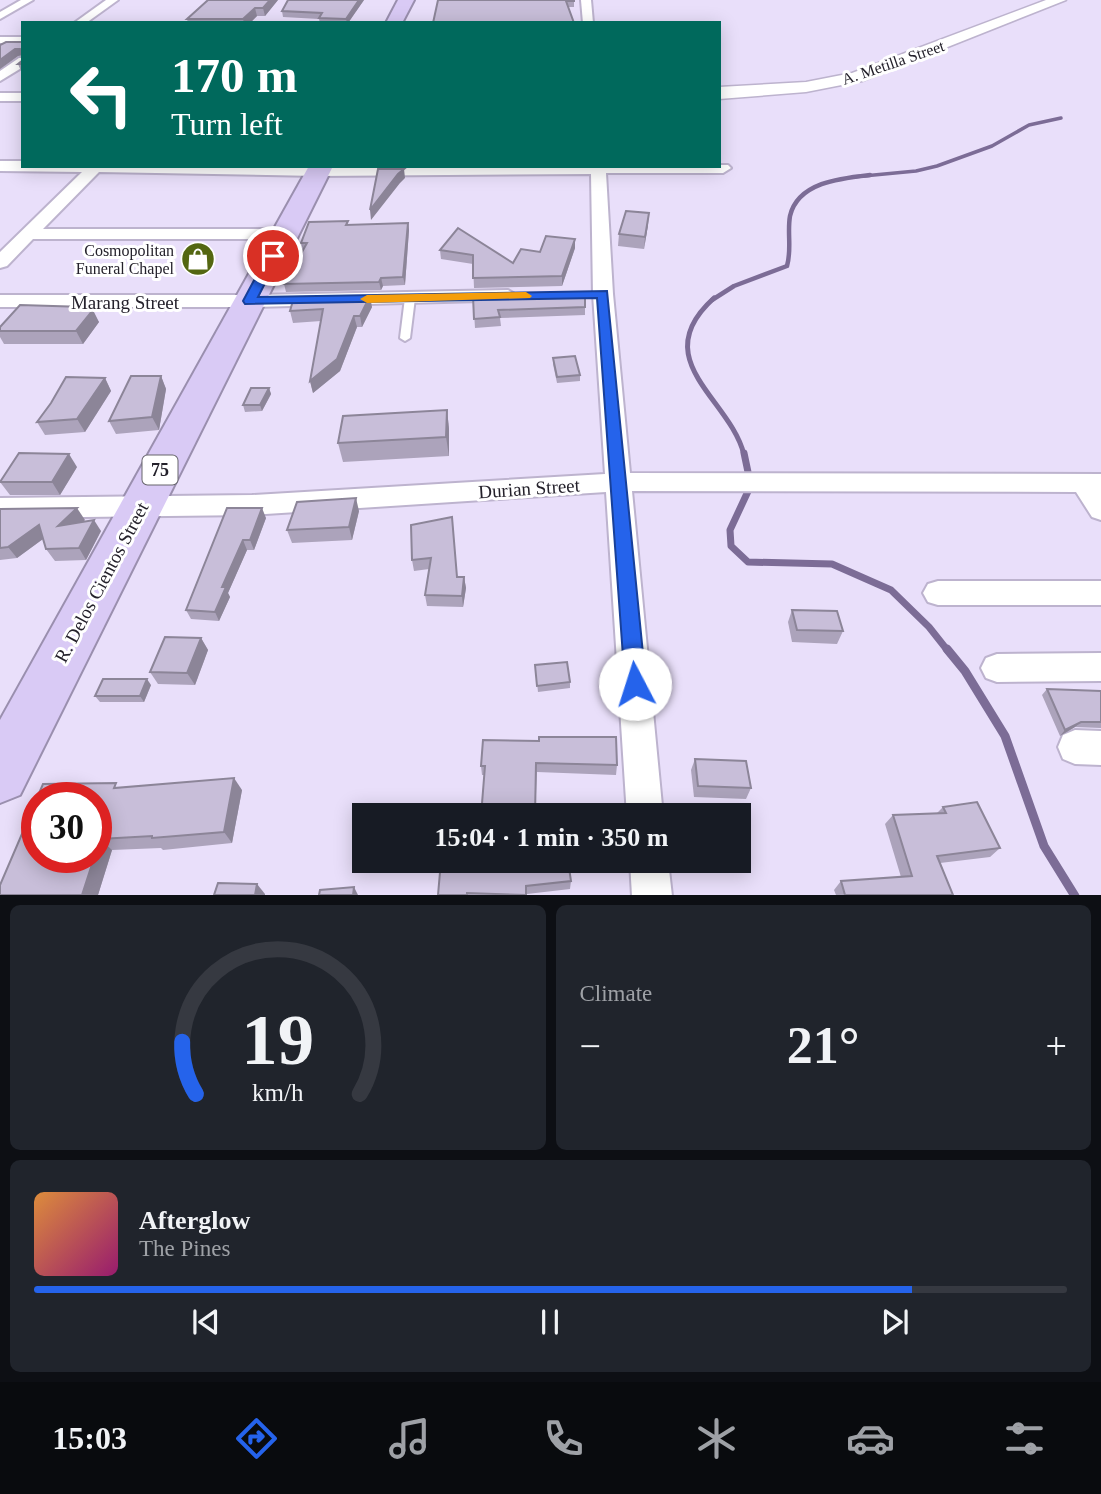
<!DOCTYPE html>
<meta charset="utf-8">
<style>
:root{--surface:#171b24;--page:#20242c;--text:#f1f3f6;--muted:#9ea1a6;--line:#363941;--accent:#2563eb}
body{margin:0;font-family:Georgia,serif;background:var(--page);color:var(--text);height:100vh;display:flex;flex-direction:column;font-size:26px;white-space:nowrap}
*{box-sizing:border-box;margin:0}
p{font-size:23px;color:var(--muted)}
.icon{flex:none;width:38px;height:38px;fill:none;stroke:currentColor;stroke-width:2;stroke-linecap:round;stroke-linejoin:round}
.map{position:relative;height:895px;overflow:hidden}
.sheet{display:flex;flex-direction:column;gap:10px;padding:10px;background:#0d0f14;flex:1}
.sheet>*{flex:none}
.banner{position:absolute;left:21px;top:21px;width:700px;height:147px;border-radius:0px;box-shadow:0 4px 18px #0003;background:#00695c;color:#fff;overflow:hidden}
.speed{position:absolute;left:21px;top:782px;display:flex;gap:14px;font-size:35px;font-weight:700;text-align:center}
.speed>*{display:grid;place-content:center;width:91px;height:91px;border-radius:50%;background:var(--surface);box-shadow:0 4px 18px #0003;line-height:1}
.speed .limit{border:10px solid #d22;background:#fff;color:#111}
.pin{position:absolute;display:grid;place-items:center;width:60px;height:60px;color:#fff;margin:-30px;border:4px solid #fff;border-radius:50%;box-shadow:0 2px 7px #0007}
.me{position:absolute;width:77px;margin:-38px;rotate:355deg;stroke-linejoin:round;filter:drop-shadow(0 0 5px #0008)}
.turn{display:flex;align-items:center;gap:24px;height:147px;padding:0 35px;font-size:32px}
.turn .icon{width:91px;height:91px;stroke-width:2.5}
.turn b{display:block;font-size:49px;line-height:60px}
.big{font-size:52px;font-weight:700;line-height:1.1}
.sheet .card{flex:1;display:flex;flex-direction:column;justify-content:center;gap:10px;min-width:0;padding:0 24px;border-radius:10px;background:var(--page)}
.sheet .dial{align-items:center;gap:0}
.dial svg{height:182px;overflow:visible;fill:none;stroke:var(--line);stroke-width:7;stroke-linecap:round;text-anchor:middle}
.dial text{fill:var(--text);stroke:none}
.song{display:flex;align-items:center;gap:21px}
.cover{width:84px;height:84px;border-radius:10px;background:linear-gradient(135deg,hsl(30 70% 55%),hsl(320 70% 35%))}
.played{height:7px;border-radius:4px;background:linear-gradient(90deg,var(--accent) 85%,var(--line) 85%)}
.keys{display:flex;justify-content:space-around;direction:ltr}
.heat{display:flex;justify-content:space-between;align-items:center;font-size:38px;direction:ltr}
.sheet .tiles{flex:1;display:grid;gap:10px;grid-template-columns:1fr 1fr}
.card:last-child{grid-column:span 2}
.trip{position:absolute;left:352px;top:803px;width:399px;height:70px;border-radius:0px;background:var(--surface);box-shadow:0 4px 18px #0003;font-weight:700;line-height:70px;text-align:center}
.dock{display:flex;height:112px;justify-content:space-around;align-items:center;background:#090b0e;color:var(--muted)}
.dock .icon{width:49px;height:49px}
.dock .selected{color:var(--accent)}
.dock b{font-size:32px;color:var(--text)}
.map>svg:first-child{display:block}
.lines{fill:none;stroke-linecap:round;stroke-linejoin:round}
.stream-far4{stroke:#7c6c96;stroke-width:3.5}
.stream-far3{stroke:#7c6c96;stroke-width:4.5}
.stream-far2{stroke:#7c6c96;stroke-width:5}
.stream-far1{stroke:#7c6c96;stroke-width:7}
.stream{stroke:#7c6c96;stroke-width:9}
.lane-casing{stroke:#bdb3ce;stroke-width:4}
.street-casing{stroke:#bdb3ce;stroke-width:4}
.secondary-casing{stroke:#bdb3ce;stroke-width:3}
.highway-casing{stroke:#9a8fae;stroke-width:4}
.lane{fill:#fff;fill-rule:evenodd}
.street{fill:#fff;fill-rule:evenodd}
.secondary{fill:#fff;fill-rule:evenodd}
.highway{fill:#d9caf5;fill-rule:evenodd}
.wall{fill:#aca3bb}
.shaded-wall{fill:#8c8598}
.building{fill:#c8bed9;stroke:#8c8598;stroke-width:2}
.route{fill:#2563eb;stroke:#184099;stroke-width:2}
.slow{fill:#f59e0b}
.labels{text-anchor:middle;stroke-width:6;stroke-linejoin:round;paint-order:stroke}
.far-street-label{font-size:16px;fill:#24212b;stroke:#fff}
.far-poi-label{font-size:16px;fill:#24212b;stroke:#fff;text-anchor:end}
.shield{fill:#fff;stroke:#66646b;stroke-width:2}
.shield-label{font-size:18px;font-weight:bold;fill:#24212b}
.street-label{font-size:19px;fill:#24212b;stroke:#fff}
</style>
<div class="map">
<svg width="1101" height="896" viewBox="0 0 1101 896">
<rect width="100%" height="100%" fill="#e9dffa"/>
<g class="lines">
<polyline class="stream-far4" points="853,177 916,171 937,166 992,146 1029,125 1061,118"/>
<path class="stream-far3" d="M712,300L734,286L787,266C792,249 787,233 790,216C798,182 842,178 870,175"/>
<path class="stream-far2" d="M714,298C645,360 731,399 744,455"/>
<g class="stream-far1">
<polyline points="744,453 748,472"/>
<polyline points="750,487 730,530 731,546 748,562 832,564 891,590 929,627 948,651"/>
</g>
<polyline class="stream" points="947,649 965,671 1005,736 1044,846 1075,896"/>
<g class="lane-casing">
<polygon id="lane" points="410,295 415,298 410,338 405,341 400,338 405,298"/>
</g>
<g class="street-casing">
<g id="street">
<polygon points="21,0 33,0 0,19 0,12"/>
<polygon points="106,0 118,0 86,23 74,23"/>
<polygon points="581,0 591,0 593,23 583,23"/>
<rect x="0" y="37" width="23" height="6"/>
<polygon points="19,58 23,58 23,67 0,81 0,71"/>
<rect x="0" y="93" width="23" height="8"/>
<polygon points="0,161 23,161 23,166 728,165 731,168 723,173 606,173 613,294 630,473 1101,474 1101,520 1092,517 1076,492 632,491 663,816 627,816 606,492 252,515 0,518 0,498 252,495 605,474 593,294 591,174 318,176 99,172 43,229 285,229 294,234 285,239 33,239 7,266 0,268 0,252 82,172 0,171"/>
<polygon points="508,290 518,296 515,300 250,307 0,307 0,295 250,295"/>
<polygon points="938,581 1101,581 1101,605 938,605 928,602 923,593 928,584"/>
<polygon points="1101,653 1101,681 997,682 986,678 981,668 986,658 997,654"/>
<polygon points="1075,730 1101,731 1101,765 1075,764 1063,759 1058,747 1063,735"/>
<polygon points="630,861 668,861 672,896 632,896"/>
</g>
</g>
<g class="secondary-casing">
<polygon id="secondary" points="1046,0 1066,0 862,81 806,92 719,99 719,87 806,82 852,73"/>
</g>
<g class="highway-casing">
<g id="highway">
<polygon points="398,0 414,0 402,23 386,23"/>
<polygon points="309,166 333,166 20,795 0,803 0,720"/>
</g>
</g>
<use href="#lane" class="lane"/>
<use href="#street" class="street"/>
<use href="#secondary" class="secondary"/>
<use href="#highway" class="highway"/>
</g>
<g class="wall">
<polygon points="278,0 265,16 257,16 250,23 188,23 187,19"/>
<polygon points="364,0 348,23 320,23 319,19 283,17 282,11"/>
<polygon points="438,0 574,1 574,7 568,7"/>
<polygon points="23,42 23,71 21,71 18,64 23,60 22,55 18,56 0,69 0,45"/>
<polygon points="408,223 409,230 405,285 383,286 381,290 286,292 284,284 303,250 301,243 348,225"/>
<polygon points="648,225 644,249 618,246 619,234"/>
<polygon points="458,228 513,263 540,252 575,239 575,248 562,286 474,288 473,264 441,259 440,250"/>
<polygon points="585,294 585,315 500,318 501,326 475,328 473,296"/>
<polygon points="85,307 99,322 83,344 4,344 0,337 0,327"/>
<polygon points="372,307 362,327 357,327 340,371 313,393 310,381 321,321 293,323 290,311"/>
<polygon points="553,358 580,375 580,381 557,383 553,364"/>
<polygon points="161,376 166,389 159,430 116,434 109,421"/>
<polygon points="105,378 111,391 85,432 45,435 37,422"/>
<polygon points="269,388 271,394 262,411 245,412 243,405"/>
<polygon points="447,410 449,429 449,456 343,462 338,443"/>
<polygon points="77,467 60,495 10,495 0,482"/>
<polygon points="227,508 266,518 254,550 247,550 228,593 230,597 219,621 191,619 186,610"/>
<polygon points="0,509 85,520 82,522 101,531 86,560 55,561 46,549 43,539 17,558 0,560"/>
<polygon points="359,511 352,540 292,543 287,530"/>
<polygon points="452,517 457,577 464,577 466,588 463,607 427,606 425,595 429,569 414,571 412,560"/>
<polygon points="792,610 843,631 837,644 792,642 788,622"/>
<polygon points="201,638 208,650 195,685 158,684 150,672"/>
<polygon points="535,665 570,682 570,688 538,692"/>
<polygon points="151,685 144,702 100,702 95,696"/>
<polygon points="1047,689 1101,691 1101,728 1075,727 1060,736 1042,695"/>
<polygon points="483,740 617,765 616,775 537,772 535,816 481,816 484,775 482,775 481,766"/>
<polygon points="695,759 751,788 746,799 694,797 691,770"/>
<polygon points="120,788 242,790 232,843 163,850 161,848 112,850 98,895 0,895 96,798"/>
<polygon points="943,807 1000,848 990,857 940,863 953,895 836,895 834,890 841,881 901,877 885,824 893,815 937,813"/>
<polygon points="441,861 617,861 616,866 569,864 571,881 570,889 527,894 527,895 438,895"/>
</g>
<g class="shaded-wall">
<polygon points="270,0 278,0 265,16 263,8"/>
<polygon points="359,0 364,0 348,23 347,23 346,19"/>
<polygon points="255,8 257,16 250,23 244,23 243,19"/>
<polygon points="15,49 20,49 23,55 18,56 0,69 0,60"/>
<polygon points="404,169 405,178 400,183 371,220 370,210 398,174"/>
<polygon points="649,213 648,225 644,249 645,237"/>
<polygon points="408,223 409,230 405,285 403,277"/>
<polygon points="575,239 575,248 562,286 562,276"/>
<polygon points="381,278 383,286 381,290 379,282"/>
<polygon points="370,296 372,307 362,327 360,316"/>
<polygon points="85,307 89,314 93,310 99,322 83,344 76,331"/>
<polygon points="354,316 357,327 340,371 313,393 310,381"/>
<polygon points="161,376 166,389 159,430 152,417"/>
<polygon points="105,378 111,391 85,432 77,419"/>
<polygon points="269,388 271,394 262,411 260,405"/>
<polygon points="447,410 449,429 449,456 446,437"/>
<polygon points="69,454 77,467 60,495 52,482"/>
<polygon points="356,498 359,511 352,540 349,527"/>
<polygon points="77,508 85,520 65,538 58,526"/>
<polygon points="262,508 266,518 254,550 250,540"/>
<polygon points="94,520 101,531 86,560 79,548"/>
<polygon points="39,525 47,536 17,558 8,547"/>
<polygon points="243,540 247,550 228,593 230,597 219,621 215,612 222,587"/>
<polygon points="464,577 466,588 463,607 462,596"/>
<polygon points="201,638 208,650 195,685 187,673"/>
<polygon points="147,679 151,685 144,702 140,696"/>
<polygon points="1081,722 1075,727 1060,736 1065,730"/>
<polygon points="234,778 242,790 232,843 224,832"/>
<polygon points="100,839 112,850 98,895 82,895 94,858 96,858 96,851"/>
<polygon points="257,884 265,894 265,895 255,895"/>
<polygon points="354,887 358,895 353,895"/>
</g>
<g class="building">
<polygon points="208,0 270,0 263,8 255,8 243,19 187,19"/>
<polygon points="288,0 359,0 346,19 319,18 322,13 282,11"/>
<polygon points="438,0 574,0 574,1 566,1 574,23 433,23"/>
<polygon points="6,42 23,42 23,64 18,64 23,60 20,49 15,49 0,60 0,45"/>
<polygon points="378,169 404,169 398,174 370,210"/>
<polygon points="626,211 649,213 645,237 619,234"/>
<polygon points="348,221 346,225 408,223 403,277 381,278 379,282 284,284 307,243 301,243 309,222"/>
<polygon points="458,228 513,263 521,249 540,252 546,236 575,239 562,276 473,278 473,255 440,250"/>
<polygon points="585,294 585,307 498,310 500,317 474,319 473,296"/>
<polygon points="370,296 360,316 354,316 337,359 310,381 323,309 290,311 294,297"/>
<polygon points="20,305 85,307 84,310 93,310 76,331 0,331 0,327"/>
<polygon points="575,356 580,375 557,377 553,358"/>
<polygon points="131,376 161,376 152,417 109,421"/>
<polygon points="66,377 105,378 77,419 37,422 51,403"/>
<polygon points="251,388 269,388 260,405 243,405"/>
<polygon points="447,410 446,437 338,443 343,416"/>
<polygon points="19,453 69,454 52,482 0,482"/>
<polygon points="356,498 349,527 287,530 297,502"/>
<polygon points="77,508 58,526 94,520 79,548 46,549 39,525 8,547 0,548 0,509"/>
<polygon points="227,508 262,508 250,540 243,540 222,587 226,587 215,612 186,610"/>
<polygon points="452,517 457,577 464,577 462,596 425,595 431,558 412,560 411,525"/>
<polygon points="792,610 837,611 843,631 797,630"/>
<polygon points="165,637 201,638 187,673 150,672"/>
<polygon points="567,662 570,682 537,686 535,665"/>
<polygon points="103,679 147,679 140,696 95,696"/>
<polygon points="1047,689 1101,691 1101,722 1081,722 1065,730"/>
<polygon points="539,737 616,737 617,765 536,763 535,816 481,816 485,766 481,766 483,740 539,741"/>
<polygon points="695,759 746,761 751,788 698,786"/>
<polygon points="234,778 224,832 152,838 152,836 100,839 96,851 96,798 37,798 43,784 116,783 114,788"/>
<polygon points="37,799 37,858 94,858 82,895 0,895 0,885"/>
<polygon points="977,802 1000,848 937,856 953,895 845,895 841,881 912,876 893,815 946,813 943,807"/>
<polygon points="441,861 568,861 571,881 526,886 526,895 467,893 467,895 438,895"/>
<polygon points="218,883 257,884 255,895 214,895"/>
<polygon points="354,887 353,895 319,895 320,890"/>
</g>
<polygon class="route" points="273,253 279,256 258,297 607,291 646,684 642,690 635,693 628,690 625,684 597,298 245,304 243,301 267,256"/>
<polygon class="slow" points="526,292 532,296 530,298 367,303 360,299 367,295"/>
<defs>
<g id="shop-disc" transform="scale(1.75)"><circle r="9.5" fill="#546712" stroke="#fff"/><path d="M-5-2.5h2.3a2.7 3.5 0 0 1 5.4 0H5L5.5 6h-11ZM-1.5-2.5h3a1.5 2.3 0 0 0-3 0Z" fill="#fff"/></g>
</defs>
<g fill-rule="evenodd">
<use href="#shop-disc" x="198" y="259"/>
</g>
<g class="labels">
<g class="far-street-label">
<text transform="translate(893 62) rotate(-19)" y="6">A. Metilla Street</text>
</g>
<g class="far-poi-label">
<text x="174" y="256">Cosmopolitan<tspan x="174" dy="18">Funeral Chapel</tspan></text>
</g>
<rect class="shield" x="142.5" y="455.5" width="35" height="29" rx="5"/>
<g class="shield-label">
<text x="160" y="476">75</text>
</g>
<g class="street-label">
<text x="125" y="309">Marang Street</text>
<text transform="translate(529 488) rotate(-4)" y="7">Durian Street</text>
<text transform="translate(101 582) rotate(-62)" y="7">R. Delos Cientos Street</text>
</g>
</g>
</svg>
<div class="speed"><div class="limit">30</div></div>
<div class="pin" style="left:273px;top:256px;background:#d93025"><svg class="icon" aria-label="arrive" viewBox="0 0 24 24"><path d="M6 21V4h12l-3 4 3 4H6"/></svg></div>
<svg class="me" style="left:635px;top:684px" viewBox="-20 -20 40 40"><circle r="19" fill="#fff"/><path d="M0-13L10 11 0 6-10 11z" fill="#2563eb"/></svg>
<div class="trip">15:04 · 1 min · 350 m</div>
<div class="banner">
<div class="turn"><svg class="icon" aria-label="left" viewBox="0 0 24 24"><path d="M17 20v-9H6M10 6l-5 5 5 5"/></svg><div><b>170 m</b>Turn left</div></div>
</div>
</div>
<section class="sheet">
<div class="tiles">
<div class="card dial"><svg viewBox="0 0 100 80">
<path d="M14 69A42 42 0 1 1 86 69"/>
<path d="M14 69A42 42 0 0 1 8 46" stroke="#2563eb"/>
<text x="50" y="56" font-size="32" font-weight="700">19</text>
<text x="50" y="72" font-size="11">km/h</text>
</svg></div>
<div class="card"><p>Climate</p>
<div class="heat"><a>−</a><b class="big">21°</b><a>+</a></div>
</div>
<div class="card">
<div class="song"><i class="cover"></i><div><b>Afterglow</b><p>The Pines</p></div></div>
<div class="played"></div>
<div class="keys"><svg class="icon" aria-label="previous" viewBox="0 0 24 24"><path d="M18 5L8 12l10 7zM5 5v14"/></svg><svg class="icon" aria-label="pause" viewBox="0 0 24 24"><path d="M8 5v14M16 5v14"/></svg><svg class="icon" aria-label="next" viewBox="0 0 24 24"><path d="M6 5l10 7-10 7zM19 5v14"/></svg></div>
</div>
</div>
</section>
<nav class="dock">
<b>15:03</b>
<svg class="icon selected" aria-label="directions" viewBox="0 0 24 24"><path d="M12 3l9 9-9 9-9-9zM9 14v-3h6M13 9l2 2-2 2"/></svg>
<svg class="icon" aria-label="music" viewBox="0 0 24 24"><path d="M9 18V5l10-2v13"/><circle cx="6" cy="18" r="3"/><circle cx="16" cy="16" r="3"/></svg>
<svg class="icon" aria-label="phone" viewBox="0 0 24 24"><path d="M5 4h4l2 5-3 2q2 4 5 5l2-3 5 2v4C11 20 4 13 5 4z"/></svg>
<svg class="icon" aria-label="climate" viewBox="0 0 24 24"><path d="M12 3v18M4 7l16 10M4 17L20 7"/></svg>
<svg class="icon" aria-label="car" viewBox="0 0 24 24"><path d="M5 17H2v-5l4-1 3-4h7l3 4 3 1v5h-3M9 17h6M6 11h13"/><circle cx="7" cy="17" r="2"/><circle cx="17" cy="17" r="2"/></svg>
<svg class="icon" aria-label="filters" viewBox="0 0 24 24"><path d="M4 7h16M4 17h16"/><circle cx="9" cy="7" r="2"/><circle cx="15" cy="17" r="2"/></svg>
</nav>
